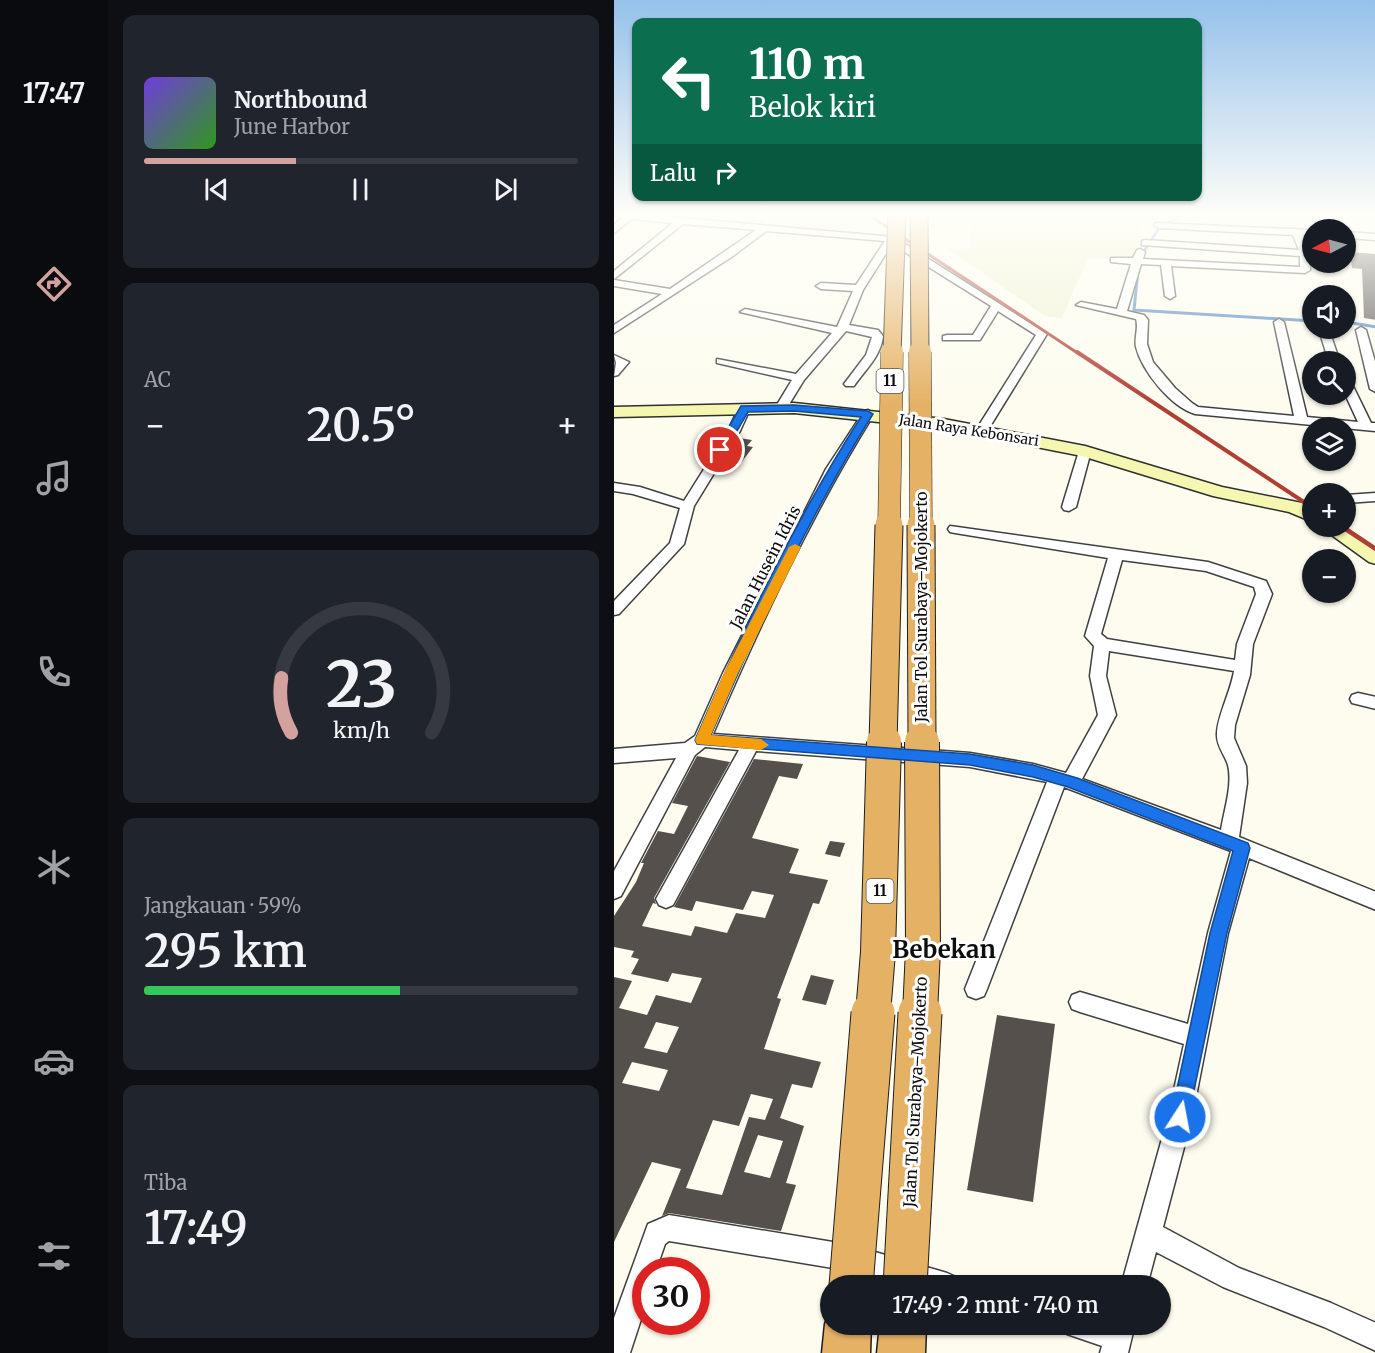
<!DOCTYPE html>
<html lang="id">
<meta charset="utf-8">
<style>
:root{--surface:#171b24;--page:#20242c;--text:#f1f3f6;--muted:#9ea1a6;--line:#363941;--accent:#d3a29e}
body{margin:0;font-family:Merriweather,serif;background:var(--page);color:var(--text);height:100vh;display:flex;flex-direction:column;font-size:22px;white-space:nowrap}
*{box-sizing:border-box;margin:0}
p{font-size:20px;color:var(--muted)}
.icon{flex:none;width:33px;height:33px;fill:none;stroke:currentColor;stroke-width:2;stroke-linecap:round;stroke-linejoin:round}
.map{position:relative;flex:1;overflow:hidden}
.drawer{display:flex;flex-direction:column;gap:15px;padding:15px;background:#0d0f14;width:506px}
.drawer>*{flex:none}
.top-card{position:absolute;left:18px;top:18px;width:570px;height:183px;border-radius:12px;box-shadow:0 2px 4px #0004;background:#0b6e4f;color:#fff;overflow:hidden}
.needle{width:39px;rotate:264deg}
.fabs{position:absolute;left:688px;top:219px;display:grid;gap:12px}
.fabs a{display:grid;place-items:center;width:54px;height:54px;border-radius:50%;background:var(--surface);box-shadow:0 2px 4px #0004;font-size:30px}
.speed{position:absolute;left:18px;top:1257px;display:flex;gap:12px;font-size:30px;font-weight:700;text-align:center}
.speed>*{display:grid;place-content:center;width:78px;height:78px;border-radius:50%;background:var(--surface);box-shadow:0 2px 4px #0004;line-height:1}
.speed .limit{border:9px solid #d22;background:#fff;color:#111}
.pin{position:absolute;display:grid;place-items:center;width:51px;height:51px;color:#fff;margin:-26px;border:3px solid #fff;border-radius:50%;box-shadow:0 2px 6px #0007}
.me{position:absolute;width:66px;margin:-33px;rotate:11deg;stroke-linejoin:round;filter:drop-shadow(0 0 4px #0008)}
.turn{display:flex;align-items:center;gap:21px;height:126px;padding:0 18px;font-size:27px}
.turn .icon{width:78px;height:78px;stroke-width:2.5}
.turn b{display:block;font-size:42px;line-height:51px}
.then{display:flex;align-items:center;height:57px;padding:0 18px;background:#0003;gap:12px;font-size:22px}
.big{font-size:45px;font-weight:600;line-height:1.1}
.drawer .tile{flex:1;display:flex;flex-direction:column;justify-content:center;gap:9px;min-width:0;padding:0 21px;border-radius:12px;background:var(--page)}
.drawer .dial{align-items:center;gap:0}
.dial svg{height:156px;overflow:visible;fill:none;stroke:var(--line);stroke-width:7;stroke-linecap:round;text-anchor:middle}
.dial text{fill:var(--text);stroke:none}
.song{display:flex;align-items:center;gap:18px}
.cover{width:72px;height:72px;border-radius:9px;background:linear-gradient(135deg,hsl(260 70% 55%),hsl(110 70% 35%))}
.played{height:6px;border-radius:3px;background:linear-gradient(90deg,var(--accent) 35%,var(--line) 35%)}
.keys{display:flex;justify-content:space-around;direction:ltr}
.heat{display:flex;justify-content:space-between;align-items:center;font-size:33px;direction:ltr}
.charge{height:9px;border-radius:4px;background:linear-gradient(90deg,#34c759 59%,var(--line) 0)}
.trip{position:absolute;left:206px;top:1275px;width:351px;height:60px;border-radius:30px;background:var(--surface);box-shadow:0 2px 4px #0004;font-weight:600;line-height:60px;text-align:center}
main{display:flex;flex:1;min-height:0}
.menu{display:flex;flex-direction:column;width:108px;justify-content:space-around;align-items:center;background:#090b0e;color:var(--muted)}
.menu .icon{width:42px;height:42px}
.menu .selected{color:var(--accent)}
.menu b{font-size:27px;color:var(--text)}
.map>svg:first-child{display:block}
.farmland{fill:#f0f1d2}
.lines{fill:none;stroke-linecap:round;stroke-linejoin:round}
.stream{stroke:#4780bf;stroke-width:3}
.building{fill:#55504b;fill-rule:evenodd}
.minor-casing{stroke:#404040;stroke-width:3}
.secondary-casing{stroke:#2f2f2f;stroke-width:3}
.motorway-casing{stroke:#1e1e1e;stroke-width:3}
.minor{fill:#fff;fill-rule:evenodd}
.secondary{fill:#f5f7b1;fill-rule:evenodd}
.motorway{fill:#e5b165;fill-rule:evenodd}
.rail-far2{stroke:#af3e33;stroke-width:3}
.rail-far1{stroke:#af3e33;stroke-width:4}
.rail{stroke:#af3e33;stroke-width:4.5}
.motorway-bridge-far4-casing{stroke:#1e1e1e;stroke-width:19;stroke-linecap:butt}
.motorway-bridge-far3-casing{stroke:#1e1e1e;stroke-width:23;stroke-linecap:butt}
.motorway-bridge-far2-casing{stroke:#1e1e1e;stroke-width:29;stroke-linecap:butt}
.motorway-bridge-far1-casing{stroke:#1e1e1e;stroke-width:36;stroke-linecap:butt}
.motorway-bridge-casing{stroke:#1e1e1e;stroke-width:45;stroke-linecap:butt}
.motorway-bridge-far4{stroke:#e5b165;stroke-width:17}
.motorway-bridge-far3{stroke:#e5b165;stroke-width:22}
.motorway-bridge-far2{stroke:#e5b165;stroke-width:27}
.motorway-bridge-far1{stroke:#e5b165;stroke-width:34}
.motorway-bridge{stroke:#e5b165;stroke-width:43}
.route{fill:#1a73e8;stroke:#114b97;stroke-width:1.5}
.slow{fill:#f59e0b}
.labels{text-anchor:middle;stroke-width:6;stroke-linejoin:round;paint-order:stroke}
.far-street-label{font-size:14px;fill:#0d0d0d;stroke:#fff}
.shield{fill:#fff;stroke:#565656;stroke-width:1.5}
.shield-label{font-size:15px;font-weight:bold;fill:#0d0d0d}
.street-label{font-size:16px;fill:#0d0d0d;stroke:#fff}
.near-quarter-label{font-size:24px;font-weight:bold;fill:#0d0d0d;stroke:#fff}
</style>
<main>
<nav class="menu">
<b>17:47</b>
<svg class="icon selected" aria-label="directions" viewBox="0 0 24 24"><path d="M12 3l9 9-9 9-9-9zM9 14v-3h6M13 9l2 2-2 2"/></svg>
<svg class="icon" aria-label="music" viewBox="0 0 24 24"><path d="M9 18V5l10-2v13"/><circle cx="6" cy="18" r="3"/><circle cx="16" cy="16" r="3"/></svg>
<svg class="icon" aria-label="phone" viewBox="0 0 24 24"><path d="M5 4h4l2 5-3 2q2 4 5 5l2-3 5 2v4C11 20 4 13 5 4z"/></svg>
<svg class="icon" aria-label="climate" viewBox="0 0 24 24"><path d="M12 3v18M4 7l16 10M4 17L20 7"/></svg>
<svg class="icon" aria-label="car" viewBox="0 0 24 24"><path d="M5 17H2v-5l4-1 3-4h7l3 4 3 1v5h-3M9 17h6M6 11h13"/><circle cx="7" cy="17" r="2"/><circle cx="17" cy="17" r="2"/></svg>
<svg class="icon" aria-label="filters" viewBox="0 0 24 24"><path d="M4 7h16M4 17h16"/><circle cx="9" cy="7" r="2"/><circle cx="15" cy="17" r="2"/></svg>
</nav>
<section class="drawer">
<div class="tile">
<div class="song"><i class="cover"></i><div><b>Northbound</b><p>June Harbor</p></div></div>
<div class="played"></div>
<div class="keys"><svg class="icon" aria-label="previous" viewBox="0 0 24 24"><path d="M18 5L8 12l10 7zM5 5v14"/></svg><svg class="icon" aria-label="pause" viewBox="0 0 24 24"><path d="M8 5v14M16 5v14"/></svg><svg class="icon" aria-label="next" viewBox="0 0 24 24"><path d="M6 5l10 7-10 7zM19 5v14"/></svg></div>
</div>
<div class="tile"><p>AC</p>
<div class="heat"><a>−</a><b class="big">20.5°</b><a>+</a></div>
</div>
<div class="tile dial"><svg viewBox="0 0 100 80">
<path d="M14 69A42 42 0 1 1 86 69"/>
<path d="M14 69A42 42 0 0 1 9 41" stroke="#d3a29e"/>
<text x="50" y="56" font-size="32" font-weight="700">23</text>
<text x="50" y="72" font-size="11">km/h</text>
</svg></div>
<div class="tile"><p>Jangkauan · 59%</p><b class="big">295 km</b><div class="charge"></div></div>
<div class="tile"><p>Tiba</p><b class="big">17:49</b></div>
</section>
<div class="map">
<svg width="762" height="1353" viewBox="0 0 762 1353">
<rect width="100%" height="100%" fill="#fdfcef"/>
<g class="farmland">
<polygon points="137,215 249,215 261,224 249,233 133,223"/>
<polygon points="356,215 527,215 528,230 518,261 474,258 448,318 431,316 332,248 356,249"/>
</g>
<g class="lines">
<g class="stream">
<polyline points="528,254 546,227 569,215"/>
<polyline points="524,271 520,310 699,321"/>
<polyline points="732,322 762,327"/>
</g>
</g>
<g class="building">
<polygon points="736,252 762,254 762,320 750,318 748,269 738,268"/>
<polygon points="125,438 138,440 133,446 139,447 126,464 110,462"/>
<path d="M83,756L116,762L40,898L42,904L39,903L28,926L77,936L81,926L113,933L122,913L151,918L160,895L138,891L129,910L82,901L78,911L60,907L140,759L189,764L183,779L165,776L138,838L185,849L175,873L214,880L205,904L199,903L163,998L167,999L150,1049L207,1062L198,1088L178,1084L166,1118L190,1126L172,1183L182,1185L167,1231L55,1213L48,1216L67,1169L38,1162L0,1242V977L18,981L5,1008L33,1015L42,995L77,1003L88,978L58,973L54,982L17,974L25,959L17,957L20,951L0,947V916L22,882L30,863H27L44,831L60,834L74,806L58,803ZM42,1022L65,1027L53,1053L30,1048ZM18,1062L54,1070L45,1091L8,1083ZM137,1094L159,1099L151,1120L135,1117L108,1195L72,1188L99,1120L125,1126ZM144,1135L169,1141L156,1178L130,1172Z"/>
<polygon points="216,841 231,843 226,857 211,854"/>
<polygon points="197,975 220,980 212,1005 188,1000"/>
<polygon points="383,1015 441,1024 419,1202 353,1190"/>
</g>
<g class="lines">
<g class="minor-casing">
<g id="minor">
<path d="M0,215H35L280,237L433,334L372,433H364L362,430L422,335L384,311L366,340H329V336L333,335H359L377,306L278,244L249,290L235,325L264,330L269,336C267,356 251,370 240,386H232L230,384L252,355L258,337L232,331L190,380L171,411H163L161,408L178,380L103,363V359L182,374L218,333L126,312L131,309L223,327L239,291L207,289L202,286L207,283L242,285L271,241L152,231L119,256L0,333V325L48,294L0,286V280L56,289L142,230L69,224L0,279V271L59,223L18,219L0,233V225L8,218Z"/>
<path d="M542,223L699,230V236L689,235L696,253V270L691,273L557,266L561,296L556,299L551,296L547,265L527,264L513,311L530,315L534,320L533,344L539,362L561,388L578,403L584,407L680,416L660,322L665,319L670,322L693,417L744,422L731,394L732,380L738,384L757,423H762V431L581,414C557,407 528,371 522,347C520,338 525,328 522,319L462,305L467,302L503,309L517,264L497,262V258H519L523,250L526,249L531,252L529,259L686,267V256L528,245V241L531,240L685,250L679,235L545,228L540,225Z"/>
<polygon points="732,232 762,234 762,240 732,238"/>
<polygon points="747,327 752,330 762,365 762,392 756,389 742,330"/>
<polygon points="711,330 716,333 726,362 715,362 706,333"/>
<polygon points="0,355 15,362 4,375 0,376 2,363"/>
<polygon points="130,405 136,409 126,431 80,506 70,544 5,614 0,615 0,601 56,543 66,508 19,494 0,491 0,483 26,487 70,501 114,431 124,409"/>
<path d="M254,410L260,414C197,515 146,625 99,734L356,753L419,764L452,773L484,715L476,676L480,646L471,636L494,558L341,533L336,532L334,529L336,526L594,562L652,581L658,594L639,644L636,675L621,725L620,738L632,766L633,783L625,837L762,892V910L635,858L614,933L578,1117L549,1227L625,1268L717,1303L762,1323V1351L710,1327L609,1287L542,1252L533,1286H507L554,1117L570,1044L466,1012L458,1009L455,1002L458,995L466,992L574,1024L594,933L617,851L450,787L373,989L370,996L362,999L354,996L351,989L433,782L356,767L142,751L59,905L52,908L45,905L42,899L125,750L91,747L81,755L7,896L0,899V871L62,758L0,763V749L71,743L81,736L109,673L212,469L250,411ZM508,560L592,571L640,587L642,594L623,644L621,660L493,639L487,634ZM495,651L620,671C617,691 603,717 603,734C602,745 611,755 614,765C619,785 610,810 607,830L468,779L502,715L492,676Z"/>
<polygon points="471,447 477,451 462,507 455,511 450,510 448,507 465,451"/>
<polygon points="762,493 762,501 732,503 732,495"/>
<polygon points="744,693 762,697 762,709 738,703 736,699 738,695"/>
<polygon points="55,1215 237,1245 333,1273 342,1277 346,1286 286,1286 237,1271 55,1241 51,1244 42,1270 32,1270 32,1304 16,1353 0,1353 0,1318 34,1224"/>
<polygon points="450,1324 521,1324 514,1353 486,1353 488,1346 453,1334"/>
</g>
</g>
<g class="secondary-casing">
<g id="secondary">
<polygon points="180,403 330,419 471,446 608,487 688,503 699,509 699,522 675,512 599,496 468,456 330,429 180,413 0,417 0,407"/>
<polygon points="705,526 728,526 762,549 762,564 755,562"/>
</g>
</g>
<g class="motorway-casing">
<g id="motorway">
<polygon points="216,1311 216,1324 257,1324 256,1353 208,1353 211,1324"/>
<polygon points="266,1324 312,1324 311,1353 263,1353"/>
</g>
</g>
<use href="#minor" class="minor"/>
<use href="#secondary" class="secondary"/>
<use href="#motorway" class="motorway"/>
<polyline class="rail-far2" points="255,215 465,354"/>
<polyline class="rail-far1" points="463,352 699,508"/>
<polyline class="rail" points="727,526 762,549"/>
<g class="motorway-bridge-far4-casing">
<g id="motorway-bridge-far4">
<polyline points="305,215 306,354"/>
<polyline points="278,354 283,215"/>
</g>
</g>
<g class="motorway-bridge-far3-casing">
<g id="motorway-bridge-far3">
<polyline points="306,352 307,527"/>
<polyline points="275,527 278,352"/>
</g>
</g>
<g class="motorway-bridge-far2-casing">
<g id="motorway-bridge-far2">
<polyline points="307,525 308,743"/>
<polyline points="269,743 275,525"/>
</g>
</g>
<g class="motorway-bridge-far1-casing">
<g id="motorway-bridge-far1">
<polyline points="259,1014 264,952 270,742"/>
<polyline points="306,1014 309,949 308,742"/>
</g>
</g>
<g class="motorway-bridge-casing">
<g id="motorway-bridge">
<polyline points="237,1286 259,1013"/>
<polyline points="291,1286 306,1013"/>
</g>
</g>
<use href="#motorway-bridge-far4" class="motorway-bridge-far4"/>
<use href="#motorway-bridge-far3" class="motorway-bridge-far3"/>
<use href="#motorway-bridge-far2" class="motorway-bridge-far2"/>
<use href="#motorway-bridge-far1" class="motorway-bridge-far1"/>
<use href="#motorway-bridge" class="motorway-bridge"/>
</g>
<linearGradient id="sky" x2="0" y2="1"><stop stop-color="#95c1eb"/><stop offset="0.53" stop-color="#fefef8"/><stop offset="1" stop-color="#fefef8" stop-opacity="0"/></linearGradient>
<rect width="762" height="405" fill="url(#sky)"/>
<path class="route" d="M180,405L254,411L259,414C196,515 144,626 97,735L356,754L419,765L463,778L634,843L636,848L613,933L573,1124L566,1127L559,1124L557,1117L596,933L619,851L454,787L419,777L356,765L83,744L81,740C129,630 182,518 247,417L180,411L134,412L110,453L101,450L127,406Z"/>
<polygon class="slow" points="181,544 187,547 124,673 97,735 147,739 155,745 147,750 83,744 81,740 110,673 175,547"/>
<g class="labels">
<g class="far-street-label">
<text transform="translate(355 430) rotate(9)" y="5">Jalan Raya Kebonsari</text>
</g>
<g class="shield">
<rect x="262.5" y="369" width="27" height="24" rx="4.5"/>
<rect x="252.5" y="879" width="27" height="24" rx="4.5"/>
</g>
<g class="shield-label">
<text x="276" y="386">11</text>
<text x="266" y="896">11</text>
</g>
<g class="street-label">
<text transform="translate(151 567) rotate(-63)" y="6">Jalan Husein Idris</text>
<text transform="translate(307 607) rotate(-90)" y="6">Jalan Tol Surabaya–Mojokerto</text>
<text transform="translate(301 1092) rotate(-87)" y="6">Jalan Tol Surabaya–Mojokerto</text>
</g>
<g class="near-quarter-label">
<text x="330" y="958">Bebekan</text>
</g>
</g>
</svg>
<div class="fabs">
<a><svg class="needle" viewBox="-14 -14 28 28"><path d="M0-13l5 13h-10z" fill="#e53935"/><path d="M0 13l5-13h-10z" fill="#9ea1a6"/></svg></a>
<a><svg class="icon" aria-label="sound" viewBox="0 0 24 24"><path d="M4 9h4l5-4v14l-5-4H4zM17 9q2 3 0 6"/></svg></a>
<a><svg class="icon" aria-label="search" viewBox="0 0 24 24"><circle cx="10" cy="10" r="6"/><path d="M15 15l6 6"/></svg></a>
<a><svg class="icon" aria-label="layers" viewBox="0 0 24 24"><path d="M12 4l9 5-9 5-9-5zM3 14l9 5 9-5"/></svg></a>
<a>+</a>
<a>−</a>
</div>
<div class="speed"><div class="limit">30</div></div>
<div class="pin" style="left:106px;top:450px;background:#d93025"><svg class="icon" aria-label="arrive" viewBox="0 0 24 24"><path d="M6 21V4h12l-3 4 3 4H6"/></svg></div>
<svg class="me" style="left:566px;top:1117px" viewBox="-20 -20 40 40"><circle r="17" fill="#1a73e8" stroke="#fff" stroke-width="3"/><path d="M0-11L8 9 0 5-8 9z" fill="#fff"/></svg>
<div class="trip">17:49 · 2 mnt · 740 m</div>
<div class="top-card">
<div class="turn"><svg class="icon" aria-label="left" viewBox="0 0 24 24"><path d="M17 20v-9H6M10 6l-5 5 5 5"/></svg><div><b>110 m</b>Belok kiri</div></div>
<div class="then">Lalu<svg class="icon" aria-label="right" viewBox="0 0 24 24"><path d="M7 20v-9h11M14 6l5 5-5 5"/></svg></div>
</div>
</div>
</main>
